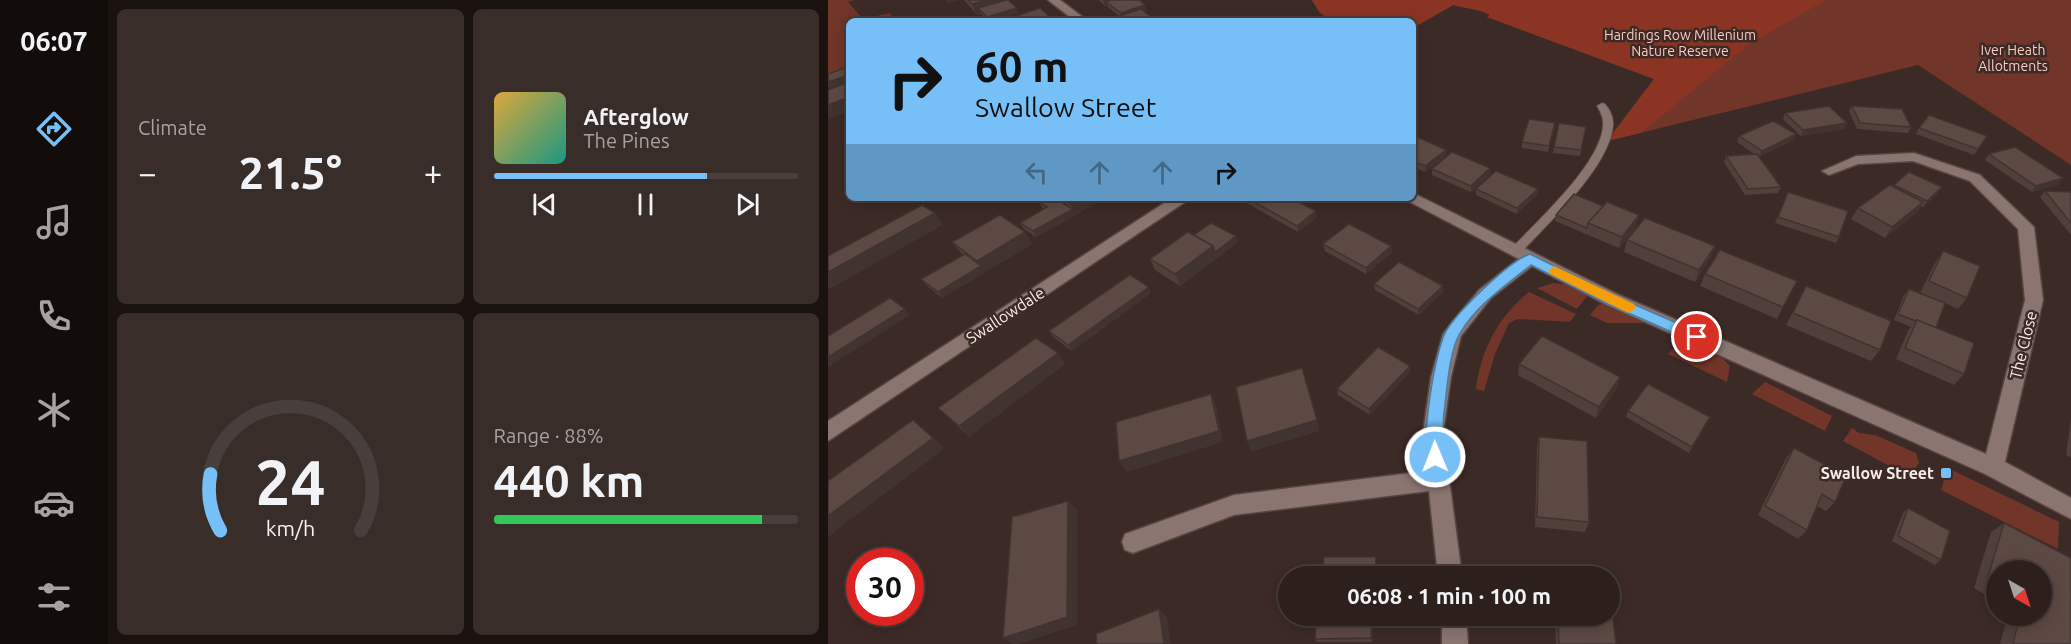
<!DOCTYPE html>
<meta charset="utf-8">
<style>
:root{--surface:#2d201c;--page:#392d29;--text:#f1f3f6;--muted:#a7a3a3;--line:#483e3b;--accent:#77bff7}
body{margin:0;font-family:Ubuntu,sans-serif;background:var(--page);color:var(--text);height:100vh;display:flex;flex-direction:column;font-size:22px;white-space:nowrap}
*{box-sizing:border-box;margin:0}
p{font-size:20px;color:var(--muted)}
.icon{flex:none;width:33px;height:33px;fill:none;stroke:currentColor;stroke-width:2;stroke-linecap:round;stroke-linejoin:round}
.map{position:relative;flex:1;overflow:hidden}
.sheet{display:flex;flex-direction:column;gap:9px;padding:9px;background:#19120f;width:720px}
.sheet>*{flex:none}
.top-card{position:absolute;left:18px;top:18px;width:570px;height:183px;border-radius:9px;box-shadow:0 3px 15px #0003,0 0 0 2px var(--line);background:#77bff7;color:#111;overflow:hidden}
.needle{width:39px;rotate:141deg}
.buttons{position:absolute;left:1158px;top:560px;display:grid;gap:12px}
.buttons a{display:grid;place-items:center;width:66px;height:66px;border-radius:50%;background:var(--surface);box-shadow:0 3px 15px #0003,0 0 0 2px var(--line);font-size:30px}
.speed{position:absolute;left:18px;top:548px;display:flex;gap:12px;font-size:30px;font-weight:700;text-align:center}
.speed>*{display:grid;place-content:center;width:78px;height:78px;border-radius:50%;background:var(--surface);box-shadow:0 3px 15px #0003,0 0 0 2px var(--line);line-height:1}
.speed .limit{border:9px solid #d22;background:#fff;color:#111}
.pin{position:absolute;display:grid;place-items:center;width:51px;height:51px;color:#fff;margin:-26px;border:3px solid #fff;border-radius:50%;box-shadow:0 2px 6px #0007}
.me{position:absolute;width:66px;margin:-33px;rotate:359deg;stroke-linejoin:round;filter:drop-shadow(0 0 4px #0008)}
.turn{display:flex;align-items:center;gap:21px;height:126px;padding:0 30px;font-size:27px}
.turn .icon{width:78px;height:78px;stroke-width:2.5}
.turn b{display:block;font-size:42px;line-height:51px}
.lanes{display:flex;align-items:center;height:57px;padding:0 30px;background:#0003;justify-content:center;gap:30px;direction:ltr}
.lanes .off{opacity:.35}
.big{font-size:45px;font-weight:600;line-height:1.1}
.sheet .widget{flex:1;display:flex;flex-direction:column;justify-content:center;gap:9px;min-width:0;padding:0 21px;border-radius:9px;background:var(--page)}
.sheet .dial{align-items:center;gap:0}
.dial svg{height:156px;overflow:visible;fill:none;stroke:var(--line);stroke-width:7;stroke-linecap:round;text-anchor:middle}
.dial text{fill:var(--text);stroke:none}
.song{display:flex;align-items:center;gap:18px}
.cover{width:72px;height:72px;border-radius:9px;background:linear-gradient(135deg,hsl(40 70% 55%),hsl(170 70% 35%))}
.played{height:6px;border-radius:3px;background:linear-gradient(90deg,var(--accent) 70%,var(--line) 70%)}
.keys{display:flex;justify-content:space-around;direction:ltr}
.heat{display:flex;justify-content:space-between;align-items:center;font-size:33px;direction:ltr}
.charge{height:9px;border-radius:4px;background:linear-gradient(90deg,#34c759 88%,var(--line) 0)}
.sheet .tiles{flex:1;display:grid;gap:9px;grid-template-columns:repeat(2,1fr)}
.trip{position:absolute;left:450px;top:566px;width:342px;height:60px;border-radius:30px;background:var(--surface);box-shadow:0 3px 15px #0003,0 0 0 2px var(--line);font-weight:600;line-height:60px;text-align:center}
main{display:flex;flex:1;min-height:0}
.dock{display:flex;flex-direction:column;width:108px;justify-content:space-around;align-items:center;background:#120d0b;color:var(--muted)}
.dock .icon{width:42px;height:42px}
.dock .active{color:var(--accent)}
.dock b{font-size:27px;color:var(--text)}
.map>svg:first-child{display:block}
.green{fill:#723529}
.forest{fill:#8b3423}
.lines{fill:none;stroke-linecap:round;stroke-linejoin:round}
.lane-casing{stroke:#564643;stroke-width:2}
.street-casing{stroke:#564643;stroke-width:3}
.lane{fill:#8a7570;fill-rule:evenodd}
.street{fill:#8a7570;fill-rule:evenodd}
.wall{fill:#503f3a}
.shaded-wall{fill:#413330}
.building{fill:#5d4944;stroke:#413330;stroke-width:1.5}
.route{fill:#77bff7;stroke:#4d7ca1;stroke-width:1.5}
.slow{fill:#f59e0b}
.poi-dot{fill:#77bff7;stroke:#3c2a26;stroke-width:2}
.labels{text-anchor:middle;stroke-width:5;stroke-linejoin:round;paint-order:stroke}
.far-park-label{font-size:14px;fill:#fecbbf;stroke:#3c2a26}
.street-label{font-size:16px;fill:#f8ece9;stroke:#3c2a26}
.poi-label{font-size:16px;font-weight:bold;fill:#f8ece9;stroke:#3c2a26;text-anchor:end}
</style>
<main>
<nav class="dock">
<b>06:07</b>
<svg class="icon active" aria-label="directions" viewBox="0 0 24 24"><path d="M12 3l9 9-9 9-9-9zM9 14v-3h6M13 9l2 2-2 2"/></svg>
<svg class="icon" aria-label="music" viewBox="0 0 24 24"><path d="M9 18V5l10-2v13"/><circle cx="6" cy="18" r="3"/><circle cx="16" cy="16" r="3"/></svg>
<svg class="icon" aria-label="phone" viewBox="0 0 24 24"><path d="M5 4h4l2 5-3 2q2 4 5 5l2-3 5 2v4C11 20 4 13 5 4z"/></svg>
<svg class="icon" aria-label="climate" viewBox="0 0 24 24"><path d="M12 3v18M4 7l16 10M4 17L20 7"/></svg>
<svg class="icon" aria-label="car" viewBox="0 0 24 24"><path d="M5 17H2v-5l4-1 3-4h7l3 4 3 1v5h-3M9 17h6M6 11h13"/><circle cx="7" cy="17" r="2"/><circle cx="17" cy="17" r="2"/></svg>
<svg class="icon" aria-label="filters" viewBox="0 0 24 24"><path d="M4 7h16M4 17h16"/><circle cx="9" cy="7" r="2"/><circle cx="15" cy="17" r="2"/></svg>
</nav>
<section class="sheet">
<div class="tiles">
<div class="widget"><p>Climate</p>
<div class="heat"><a>−</a><b class="big">21.5°</b><a>+</a></div>
</div>
<div class="widget">
<div class="song"><i class="cover"></i><div><b>Afterglow</b><p>The Pines</p></div></div>
<div class="played"></div>
<div class="keys"><svg class="icon" aria-label="previous" viewBox="0 0 24 24"><path d="M18 5L8 12l10 7zM5 5v14"/></svg><svg class="icon" aria-label="pause" viewBox="0 0 24 24"><path d="M8 5v14M16 5v14"/></svg><svg class="icon" aria-label="next" viewBox="0 0 24 24"><path d="M6 5l10 7-10 7zM19 5v14"/></svg></div>
</div>
<div class="widget dial"><svg viewBox="0 0 100 80">
<path d="M14 69A42 42 0 1 1 86 69"/>
<path d="M14 69A42 42 0 0 1 9 40" stroke="#77bff7"/>
<text x="50" y="56" font-size="32" font-weight="700">24</text>
<text x="50" y="72" font-size="11">km/h</text>
</svg></div>
<div class="widget"><p>Range · 88%</p><b class="big">440 km</b><div class="charge"></div></div>
</div>
</section>
<div class="map">
<svg width="1243" height="644" viewBox="0 0 1243 644">
<rect width="100%" height="100%" fill="#3c2a26"/>
<g class="green">
<polygon points="0,0 26,0 20,2 35,19 62,13 68,21 21,21 21,75 0,84"/>
<path d="M484,0H1243V165L1090,65L779,141L826,79L659,17L662,15C650,8 638,9 625,5L585,28V21H504L491,12Z"/>
<polygon points="725,283 741,285 760,295 749,309 709,288"/>
<path d="M701,292L748,314L742,322L690,319L681,323L667,354L656,391L648,389C653,350 669,318 701,292Z"/>
<polygon points="778,303 818,323 779,323 762,315 770,305"/>
<polygon points="854,340 894,358 902,366 899,382 840,354"/>
<polygon points="937,382 1004,416 997,431 924,394"/>
<polygon points="1024,428 1031,433 1047,435 1088,453 1091,463 1082,477 1015,441"/>
<polygon points="1124,470 1231,522 1230,549 1113,490 1118,473"/>
</g>
<path class="forest" d="M484,0H998L921,44L813,133L779,141L826,79L659,17L662,15C650,8 638,9 625,5L585,28V21H504L491,12Z"/>
<g class="lines">
<g class="lane-casing">
<path id="lane" d="M774,103L777,104C782,110 786,117 785,126C781,168 720,223 692,254H684L682,251L684,248C709,221 776,161 775,123C775,117 772,111 769,106Z"/>
</g>
<g class="street-casing">
<g id="street">
<polygon points="220,0 232,0 260,21 247,21"/>
<polygon points="1086,153 1152,175 1206,227 1215,300 1177,462 1243,498 1243,519 1157,474 779,305 704,266 663,298 633,336 623,377 615,433 634,576 610,576 601,491 406,515 305,553 297,550 294,542 297,534 406,495 599,471 595,433 603,377 615,334 651,290 691,259 580,201 577,198 585,198 585,193 791,295 1158,454 1197,300 1190,229 1142,181 1085,161 1030,164 1001,175 994,171 1028,156"/>
<polygon points="344,198 363,198 0,441 0,421"/>
<polygon points="614,615 638,615 640,644 614,644"/>
</g>
</g>
<use href="#lane" class="lane"/>
<use href="#street" class="street"/>
</g>
<g class="wall">
<polygon points="136,0 180,0 191,13 166,21 160,21 153,14 149,15"/>
<polygon points="271,0 312,0 319,10 316,11 327,21 293,21 291,16 280,7 279,5 277,6"/>
<polygon points="1024,106 1083,127 1080,133 1029,129 1021,111"/>
<polygon points="957,113 1017,129 973,136 955,119"/>
<polygon points="758,127 752,156 725,153 726,147"/>
<polygon points="1091,128 1159,136 1146,155 1088,134"/>
<polygon points="726,129 720,152 694,148 694,142"/>
<polygon points="585,135 618,150 618,156 597,172 585,167"/>
<polygon points="911,136 966,140 931,157 953,187 950,193 917,195 896,162 898,156 926,154 909,142"/>
<polygon points="1161,154 1230,185 1204,192 1157,160"/>
<polygon points="662,168 662,174 643,192 604,175 604,169"/>
<polygon points="1066,185 1110,193 1095,207 1093,206 1088,213 1057,238 1023,219 1030,208"/>
<polygon points="648,189 710,189 709,195 689,214 648,195"/>
<polygon points="1217,191 1243,192 1243,235 1212,197"/>
<polygon points="960,192 1011,237 1008,243 947,223"/>
<polygon points="218,198 274,198 274,199 248,215 208,237 196,229 192,223 215,209 211,202"/>
<polygon points="416,198 463,198 489,217 470,232 417,202"/>
<polygon points="728,215 808,227 791,248 727,221"/>
<polygon points="197,232 204,244 114,298 98,285 93,279 135,255 124,242"/>
<polygon points="366,235 408,236 410,242 352,286 327,270 322,259"/>
<polygon points="799,240 887,246 882,258 867,282 796,252"/>
<polygon points="495,244 563,246 564,252 538,274 497,251"/>
<polygon points="1115,251 1139,298 1130,309 1117,303 1108,328 1136,374 1126,385 1068,359 1080,331 1083,327 1066,320 1076,295 1081,289 1092,293 1107,263"/>
<polygon points="877,274 969,281 949,319 872,286"/>
<polygon points="546,284 615,292 591,315 547,290"/>
<polygon points="978,286 1052,350 1043,361 958,325"/>
<polygon points="323,293 244,351 225,337 221,331"/>
<polygon points="230,353 237,364 141,437 110,408"/>
<polygon points="691,364 789,388 768,418 690,375"/>
<polygon points="582,366 582,372 542,415 510,395 509,389"/>
<polygon points="800,411 879,423 861,453 798,417"/>
<polygon points="1243,419 1243,457 1238,455"/>
<polygon points="711,437 761,522 757,532 707,527 709,447"/>
<polygon points="966,448 1007,502 998,511 989,506 979,530 970,539 930,515 958,458"/>
<polygon points="1080,508 1113,560 1107,565 1064,541 1075,513"/>
<polygon points="1176,523 1243,644 1172,644 1180,615 1214,615 1168,570 1168,601 1146,588 1163,532"/>
<polygon points="546,615 544,642 488,642 487,639"/>
<polygon points="727,615 782,615 788,644 728,644"/>
</g>
<g class="shaded-wall">
<polygon points="117,0 132,0 119,3"/>
<polygon points="159,0 177,0 150,8 153,14 149,15 144,4"/>
<polygon points="275,0 296,0 278,2 279,5 277,6"/>
<polygon points="317,5 319,10 295,18 293,13"/>
<polygon points="189,8 191,13 166,21 161,21 159,17"/>
<polygon points="222,17 224,21 210,21"/>
<polygon points="21,75 21,89 0,96 0,82"/>
<polygon points="21,97 21,111 0,120 0,105"/>
<polygon points="1019,123 1017,129 973,136 975,130"/>
<polygon points="968,134 966,140 931,157 934,151"/>
<polygon points="618,150 618,156 597,172 597,166"/>
<polygon points="662,168 662,174 643,192 643,186"/>
<polygon points="1235,178 1230,185 1204,192 1208,186"/>
<polygon points="1114,187 1110,193 1095,207 1099,201"/>
<polygon points="710,189 709,195 689,214 689,208"/>
<polygon points="251,198 274,199 248,215 208,237 205,231 245,209 242,203"/>
<polygon points="1095,202 1088,213 1057,238 1064,227"/>
<polygon points="488,211 489,217 470,232 469,226"/>
<polygon points="107,213 115,225 0,290 0,272"/>
<polygon points="811,215 808,227 791,248 794,237"/>
<polygon points="197,232 204,244 114,298 110,292 153,266 149,261"/>
<polygon points="408,236 410,242 352,286 347,274 385,246"/>
<polygon points="563,246 564,252 538,274 538,268"/>
<polygon points="887,246 882,258 867,282 871,270"/>
<polygon points="615,286 615,292 591,315 590,309"/>
<polygon points="321,287 323,293 244,351 240,345"/>
<polygon points="77,309 82,315 0,367 0,357"/>
<polygon points="230,353 237,364 141,437 131,426"/>
<polygon points="582,366 582,372 542,415 541,409"/>
<polygon points="792,377 789,388 768,418 771,407"/>
<polygon points="383,394 388,405 395,442 299,472 291,461"/>
<polygon points="489,420 492,431 423,452 419,441"/>
<polygon points="105,438 117,448 0,537 0,516"/>
<polygon points="240,501 249,510 249,625 191,644 184,644 175,638"/>
<polygon points="548,557 549,562 548,576 547,576"/>
<polygon points="331,609 339,617 343,644 336,644"/>
<polygon points="544,615 546,615 544,642 543,638"/>
</g>
<g class="building">
<polygon points="140,0 159,0 144,4"/>
<polygon points="178,0 180,0 189,8 159,17 150,8"/>
<polygon points="283,0 311,0 317,5 293,13 278,2"/>
<polygon points="212,8 222,17 210,21 189,21 185,17"/>
<polygon points="313,9 327,20 297,21 291,16"/>
<polygon points="19,67 21,68 21,75 0,82 0,74"/>
<polygon points="21,82 21,97 0,105 0,90"/>
<polygon points="1001,106 1019,123 975,130 957,113"/>
<polygon points="1024,106 1074,109 1083,127 1032,123"/>
<polygon points="1101,115 1159,136 1150,149 1091,128"/>
<polygon points="701,119 727,123 721,146 694,142"/>
<polygon points="945,121 968,134 934,151 911,136"/>
<polygon points="731,123 758,127 753,150 726,147"/>
<polygon points="585,135 618,150 597,166 585,161"/>
<polygon points="1187,147 1235,178 1208,186 1161,154"/>
<polygon points="624,152 662,168 643,186 604,169"/>
<polygon points="929,154 953,187 920,189 898,156"/>
<polygon points="668,171 710,189 689,208 648,189"/>
<polygon points="1081,172 1114,187 1099,201 1066,185"/>
<polygon points="1062,185 1095,202 1064,227 1030,208"/>
<polygon points="1217,191 1243,192 1243,223"/>
<polygon points="960,192 1020,211 1011,237 950,217"/>
<polygon points="746,194 775,206 760,223 759,228 728,215"/>
<polygon points="218,198 226,198 245,209 205,231 192,223 219,207 211,202"/>
<polygon points="232,198 251,198 242,203"/>
<polygon points="419,198 463,198 488,211 469,226"/>
<polygon points="779,202 811,215 794,237 760,223"/>
<polygon points="94,205 107,213 0,272 0,256"/>
<polygon points="172,215 197,232 149,261 124,242"/>
<polygon points="817,218 887,246 871,270 799,240"/>
<polygon points="383,223 408,236 387,252 385,246 366,235"/>
<polygon points="521,224 563,246 538,268 495,244"/>
<polygon points="360,232 385,246 347,274 322,259"/>
<polygon points="892,250 969,281 955,307 877,274"/>
<polygon points="1115,251 1152,266 1139,298 1101,281"/>
<polygon points="137,254 153,266 110,292 93,279"/>
<polygon points="571,262 615,286 590,309 546,284"/>
<polygon points="302,275 321,287 240,345 221,331"/>
<polygon points="978,286 1063,321 1052,350 965,313"/>
<polygon points="1081,289 1117,303 1108,328 1089,320 1088,321 1070,314"/>
<polygon points="62,298 77,309 0,357 0,336"/>
<polygon points="1089,320 1146,343 1136,374 1077,348"/>
<polygon points="714,336 792,377 771,407 691,364"/>
<polygon points="208,338 230,353 131,426 110,408"/>
<polygon points="550,347 582,366 541,409 509,389"/>
<polygon points="474,368 489,420 419,441 408,387"/>
<polygon points="820,384 882,417 864,447 800,411"/>
<polygon points="383,394 391,431 291,461 288,422"/>
<polygon points="85,420 105,438 0,516 0,481"/>
<polygon points="711,437 759,441 761,522 709,517"/>
<polygon points="966,448 1018,476 1007,502 994,494 979,530 937,506"/>
<polygon points="240,501 239,617 175,638 184,517"/>
<polygon points="1080,508 1122,531 1113,560 1070,536"/>
<polygon points="1176,523 1243,558 1243,644 1185,644 1192,615 1214,615 1214,570 1168,570 1168,585 1159,580"/>
<polygon points="496,557 548,557 547,576 494,576"/>
<polygon points="727,569 778,573 779,576 727,576"/>
<polygon points="331,609 336,644 269,644 268,634"/>
<polygon points="782,610 784,610 788,644 731,644 730,615 782,615"/>
<polygon points="489,615 544,615 543,638 487,639"/>
</g>
<path class="route" d="M702,254L789,297L874,334L876,337L874,341H864L780,304L703,265C678,285 647,306 631,335C621,353 619,391 616,412C614,424 617,453 613,462L607,464L601,462C592,443 607,350 618,331C630,311 681,261 702,254Z"/>
<polygon class="slow" points="726,266 806,304 808,308 801,313 796,311 722,274 720,271"/>
<rect class="poi-dot" x="1112" y="467" width="12" height="12" rx="3"/>
<g class="labels">
<g class="far-park-label">
<text x="852" y="40">Hardings Row Millenium<tspan x="852" dy="16">Nature Reserve</tspan></text>
<text x="1185" y="55">Iver Heath<tspan x="1185" dy="16">Allotments</tspan></text>
</g>
<g class="street-label">
<text transform="translate(177 315) rotate(-33)" y="6">Swallowdale</text>
<text transform="translate(1195 345) rotate(-76)" y="6">The Close</text>
</g>
<g class="poi-label">
<text x="1106" y="479">Swallow Street</text>
</g>
</g>
</svg>
<div class="buttons">
<a><svg class="needle" viewBox="-14 -14 28 28"><path d="M0-13l5 13h-10z" fill="#e53935"/><path d="M0 13l5-13h-10z" fill="#a7a3a3"/></svg></a>
</div>
<div class="speed"><div class="limit">30</div></div>
<div class="pin" style="left:869px;top:337px;background:#d93025"><svg class="icon" aria-label="arrive" viewBox="0 0 24 24"><path d="M6 21V4h12l-3 4 3 4H6"/></svg></div>
<svg class="me" style="left:607px;top:457px" viewBox="-20 -20 40 40"><circle r="17" fill="#77bff7" stroke="#fff" stroke-width="3"/><path d="M0-11L8 9 0 5-8 9z" fill="#fff"/></svg>
<div class="trip">06:08 · 1 min · 100 m</div>
<div class="top-card">
<div class="turn"><svg class="icon" aria-label="right" viewBox="0 0 24 24"><path d="M7 20v-9h11M14 6l5 5-5 5"/></svg><div><b>60 m</b>Swallow Street</div></div>
<div class="lanes"><svg class="icon off" aria-label="left" viewBox="0 0 24 24"><path d="M17 20v-9H6M10 6l-5 5 5 5"/></svg><svg class="icon off" aria-label="ahead" viewBox="0 0 24 24"><path d="M12 20V5M6 11l6-6 6 6"/></svg><svg class="icon off" aria-label="ahead" viewBox="0 0 24 24"><path d="M12 20V5M6 11l6-6 6 6"/></svg><svg class="icon" aria-label="right" viewBox="0 0 24 24"><path d="M7 20v-9h11M14 6l5 5-5 5"/></svg></div>
</div>
</div>
</main>
